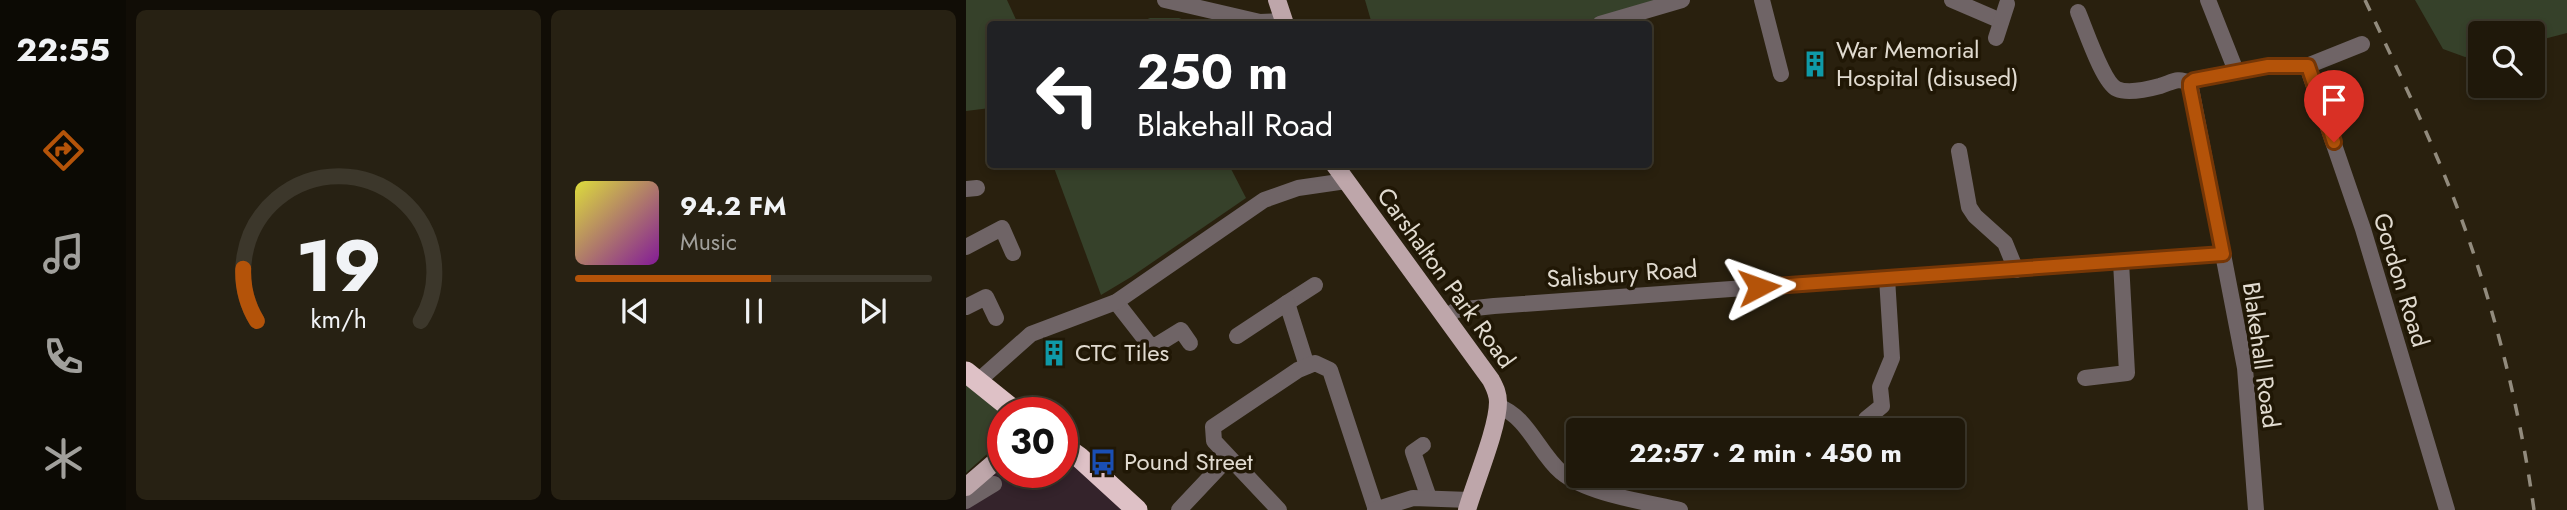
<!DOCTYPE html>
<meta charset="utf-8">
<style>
:root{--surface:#1f180a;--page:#272113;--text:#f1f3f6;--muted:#a1a09c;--line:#3c372b;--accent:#b45309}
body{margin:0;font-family:Jost,sans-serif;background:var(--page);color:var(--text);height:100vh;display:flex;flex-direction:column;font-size:26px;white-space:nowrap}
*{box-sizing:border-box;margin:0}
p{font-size:23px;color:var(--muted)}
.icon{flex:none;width:38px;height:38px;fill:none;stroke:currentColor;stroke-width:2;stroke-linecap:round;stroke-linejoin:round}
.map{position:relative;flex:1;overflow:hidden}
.panel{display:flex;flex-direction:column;gap:10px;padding:10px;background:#110d06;width:840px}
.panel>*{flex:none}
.top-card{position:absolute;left:21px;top:21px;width:665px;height:147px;border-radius:7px;box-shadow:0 4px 10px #0003,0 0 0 2px var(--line);background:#202124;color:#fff;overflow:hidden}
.tools{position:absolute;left:1502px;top:21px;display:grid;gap:14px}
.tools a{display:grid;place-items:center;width:77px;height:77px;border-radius:7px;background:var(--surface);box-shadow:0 4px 10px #0003,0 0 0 2px var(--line);font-size:35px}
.speed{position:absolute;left:21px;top:397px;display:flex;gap:14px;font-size:35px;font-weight:700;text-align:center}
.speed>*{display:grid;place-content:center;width:91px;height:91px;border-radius:50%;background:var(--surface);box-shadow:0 4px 10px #0003,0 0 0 2px var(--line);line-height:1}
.speed .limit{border:10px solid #d22;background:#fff;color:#111}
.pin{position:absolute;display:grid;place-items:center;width:60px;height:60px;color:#fff;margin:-72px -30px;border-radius:50% 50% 50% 0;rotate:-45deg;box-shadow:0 0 7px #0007}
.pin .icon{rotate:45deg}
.me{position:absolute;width:77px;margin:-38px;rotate:86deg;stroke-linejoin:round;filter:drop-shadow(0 0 5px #0008)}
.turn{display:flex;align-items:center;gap:24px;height:147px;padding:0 35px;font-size:32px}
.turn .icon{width:91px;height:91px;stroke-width:2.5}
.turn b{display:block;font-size:49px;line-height:60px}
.panel .card{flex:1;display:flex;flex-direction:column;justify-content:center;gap:10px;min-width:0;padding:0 24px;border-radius:10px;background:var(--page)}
.panel .dial{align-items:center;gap:0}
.dial svg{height:182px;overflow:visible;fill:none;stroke:var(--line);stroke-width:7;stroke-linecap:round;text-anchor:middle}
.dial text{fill:var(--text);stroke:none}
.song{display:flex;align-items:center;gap:21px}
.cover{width:84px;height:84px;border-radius:10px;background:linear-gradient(135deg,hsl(60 70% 55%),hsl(290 70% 35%))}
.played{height:7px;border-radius:4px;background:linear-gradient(90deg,var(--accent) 55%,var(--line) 55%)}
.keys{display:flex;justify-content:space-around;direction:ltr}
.panel .tiles{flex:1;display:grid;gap:10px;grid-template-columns:repeat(2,1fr)}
.trip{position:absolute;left:600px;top:418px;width:399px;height:70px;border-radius:7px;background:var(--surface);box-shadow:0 4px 10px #0003,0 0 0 2px var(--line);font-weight:700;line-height:70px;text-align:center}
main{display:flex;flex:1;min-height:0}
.dock{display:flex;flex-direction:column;width:126px;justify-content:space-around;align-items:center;background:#0c0a04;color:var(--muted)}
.dock .icon{width:49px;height:49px}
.dock .selected{color:var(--accent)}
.dock b{font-size:32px;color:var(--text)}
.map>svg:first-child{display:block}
.education{fill:#34232b}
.green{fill:#36412a}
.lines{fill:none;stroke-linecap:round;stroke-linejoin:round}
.minor{stroke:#6f6466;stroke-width:16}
.major{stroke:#bea6aa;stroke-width:18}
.highway{stroke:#dec1c6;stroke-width:21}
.rail{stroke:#928b7d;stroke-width:3.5;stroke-dasharray:12 12;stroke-linecap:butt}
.route-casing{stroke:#753606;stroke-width:18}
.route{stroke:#b45309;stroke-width:12}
.labels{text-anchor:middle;stroke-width:7;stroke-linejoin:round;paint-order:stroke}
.poi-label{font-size:24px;fill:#e1dbd0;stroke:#201705;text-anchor:start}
.street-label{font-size:24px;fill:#e1dbd0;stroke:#201705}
</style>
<main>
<nav class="dock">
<b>22:55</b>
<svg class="icon selected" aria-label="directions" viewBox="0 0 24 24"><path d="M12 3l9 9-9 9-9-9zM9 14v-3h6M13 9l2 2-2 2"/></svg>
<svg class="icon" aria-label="music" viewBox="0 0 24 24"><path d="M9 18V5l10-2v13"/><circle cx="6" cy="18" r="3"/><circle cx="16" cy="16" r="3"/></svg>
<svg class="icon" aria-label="phone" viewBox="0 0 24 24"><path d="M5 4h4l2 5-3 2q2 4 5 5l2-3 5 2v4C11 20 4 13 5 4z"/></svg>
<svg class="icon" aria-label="climate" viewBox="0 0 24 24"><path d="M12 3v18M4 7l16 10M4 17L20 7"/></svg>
</nav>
<section class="panel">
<div class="tiles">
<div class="card dial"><svg viewBox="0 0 100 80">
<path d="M14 69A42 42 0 1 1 86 69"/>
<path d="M14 69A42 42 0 0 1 8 46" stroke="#b45309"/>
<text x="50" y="56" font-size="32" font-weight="700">19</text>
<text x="50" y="72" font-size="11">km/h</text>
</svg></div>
<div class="card">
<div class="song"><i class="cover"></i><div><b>94.2 FM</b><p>Music</p></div></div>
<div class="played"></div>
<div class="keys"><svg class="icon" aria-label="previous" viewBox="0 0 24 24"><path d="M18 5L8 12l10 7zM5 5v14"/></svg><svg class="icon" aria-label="pause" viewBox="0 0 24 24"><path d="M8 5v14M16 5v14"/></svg><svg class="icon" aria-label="next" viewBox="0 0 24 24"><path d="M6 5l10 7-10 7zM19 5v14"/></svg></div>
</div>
</div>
</section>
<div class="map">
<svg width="1601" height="510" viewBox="0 0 1601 510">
<rect width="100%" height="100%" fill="#29200e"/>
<polygon class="education" points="96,455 162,510 0,510 0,492 37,462 37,472 96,472"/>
<g class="green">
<polygon points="0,0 41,0 52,24 24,24 24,108 0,111"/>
<polygon points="399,0 710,0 627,24 406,24"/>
<polygon points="1449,0 1601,0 1601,33 1566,42 1566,33 1514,33 1514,55 1499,57 1477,49"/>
<polygon points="184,18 213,18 221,21 222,24 170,24"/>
<polygon points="87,165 263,165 280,198 165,277 135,295"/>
<polygon points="0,383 37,413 37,435 31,445 0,473"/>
</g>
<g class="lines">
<g class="minor">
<polyline points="199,0 294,22 318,21"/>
<polyline points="796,0 815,74"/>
<polyline points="986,0 1035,21"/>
<polyline points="1242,0 1270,71"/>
<path d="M1112,12C1119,28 1137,83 1151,89C1162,94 1183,89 1194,86C1207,82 1211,77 1224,83"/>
<polyline points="634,24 716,0"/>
<polyline points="1030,38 1041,4"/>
<polyline points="1341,66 1397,229 1481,510"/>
<polyline points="1224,83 1279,368 1290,510"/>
<polyline points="1224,83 1236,78 1302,66 1341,66 1396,44"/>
<polyline points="993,151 1003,207 1009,216 1039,243 1050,270"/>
<polyline points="0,189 11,188"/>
<polyline points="0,247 36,228 47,253"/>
<polyline points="150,302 182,343 189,346 215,330 224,343"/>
<polyline points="321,303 349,285"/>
<polyline points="0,307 20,297 30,318"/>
<polyline points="480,317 490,310 528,306 1257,254"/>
<polyline points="271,336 321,303 341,366"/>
<polyline points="1119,378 1161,373 1155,262"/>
<polyline points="11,382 65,334 150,302 298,200 332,188 380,181"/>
<path d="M532,406C562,417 572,452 595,472C621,494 680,502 714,510"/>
<polyline points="900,419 916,406 914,387 926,358 921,278"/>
<polyline points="457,445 447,452 463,498"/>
<polyline points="0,501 28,484"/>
<polyline points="213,510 262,458"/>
<polyline points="313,510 248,441 247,427 332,370 349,363 364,370 410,510"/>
<polyline points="409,510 447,498 504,500"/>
</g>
<g class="major">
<polyline points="311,0 319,24"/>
<path d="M368,164L525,380C529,388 532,393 532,402C532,428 509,482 501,510"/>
<polyline points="0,487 37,455"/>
</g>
<g class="highway">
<polyline points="0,372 51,413"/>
<polyline points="96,445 113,457 171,510"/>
</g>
<path class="rail" d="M1399,0C1432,71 1467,142 1494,215C1529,310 1554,409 1568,510"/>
</g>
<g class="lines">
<g class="route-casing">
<polyline id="route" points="793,287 1257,254 1224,88 1224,83 1228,80 1302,66 1342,66 1368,142"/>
</g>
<use href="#route" class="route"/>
</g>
<defs>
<g id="building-bare" transform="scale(2.1)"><path d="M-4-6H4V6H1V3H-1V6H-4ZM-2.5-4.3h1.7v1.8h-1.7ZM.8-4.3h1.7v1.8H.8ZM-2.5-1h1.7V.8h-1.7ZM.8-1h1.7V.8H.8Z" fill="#0f9aa8" stroke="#201705" stroke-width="2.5" paint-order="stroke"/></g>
<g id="bus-bare" transform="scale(2.1)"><path d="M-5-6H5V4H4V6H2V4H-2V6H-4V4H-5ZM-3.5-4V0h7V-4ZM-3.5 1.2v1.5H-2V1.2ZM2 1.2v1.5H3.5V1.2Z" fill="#1a4fb4" stroke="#201705" stroke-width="2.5" paint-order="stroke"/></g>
</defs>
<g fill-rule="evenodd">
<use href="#building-bare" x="849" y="64"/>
<use href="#building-bare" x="88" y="353"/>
<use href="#bus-bare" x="137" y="462"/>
</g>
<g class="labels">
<g class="poi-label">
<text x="870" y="58">War Memorial<tspan x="870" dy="28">Hospital (disused)</tspan></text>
<text x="109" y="361">CTC Tiles</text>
<text x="158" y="470">Pound Street</text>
</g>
<g class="street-label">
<text transform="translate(656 274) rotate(-4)" y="8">Salisbury Road</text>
<text transform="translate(480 278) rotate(54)" y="8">Carshalton Park Road</text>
<text transform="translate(1435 280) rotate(73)" y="8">Gordon Road</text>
<text transform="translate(1295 355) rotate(82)" y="8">Blakehall Road</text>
</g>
</g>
</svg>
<div class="tools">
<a><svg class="icon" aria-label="search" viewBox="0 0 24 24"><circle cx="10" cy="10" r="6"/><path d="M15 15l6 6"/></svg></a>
</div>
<div class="speed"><div class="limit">30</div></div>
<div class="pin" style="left:1368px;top:142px;background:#d93025"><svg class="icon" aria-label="arrive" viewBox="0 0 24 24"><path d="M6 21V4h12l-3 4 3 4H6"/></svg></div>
<svg class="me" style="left:793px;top:287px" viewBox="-20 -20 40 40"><path d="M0-17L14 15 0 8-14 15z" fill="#b45309" stroke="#fff" stroke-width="4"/></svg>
<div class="trip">22:57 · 2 min · 450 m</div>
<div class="top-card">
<div class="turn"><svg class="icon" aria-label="left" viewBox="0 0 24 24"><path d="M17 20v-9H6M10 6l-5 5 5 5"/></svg><div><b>250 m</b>Blakehall Road</div></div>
</div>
</div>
</main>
